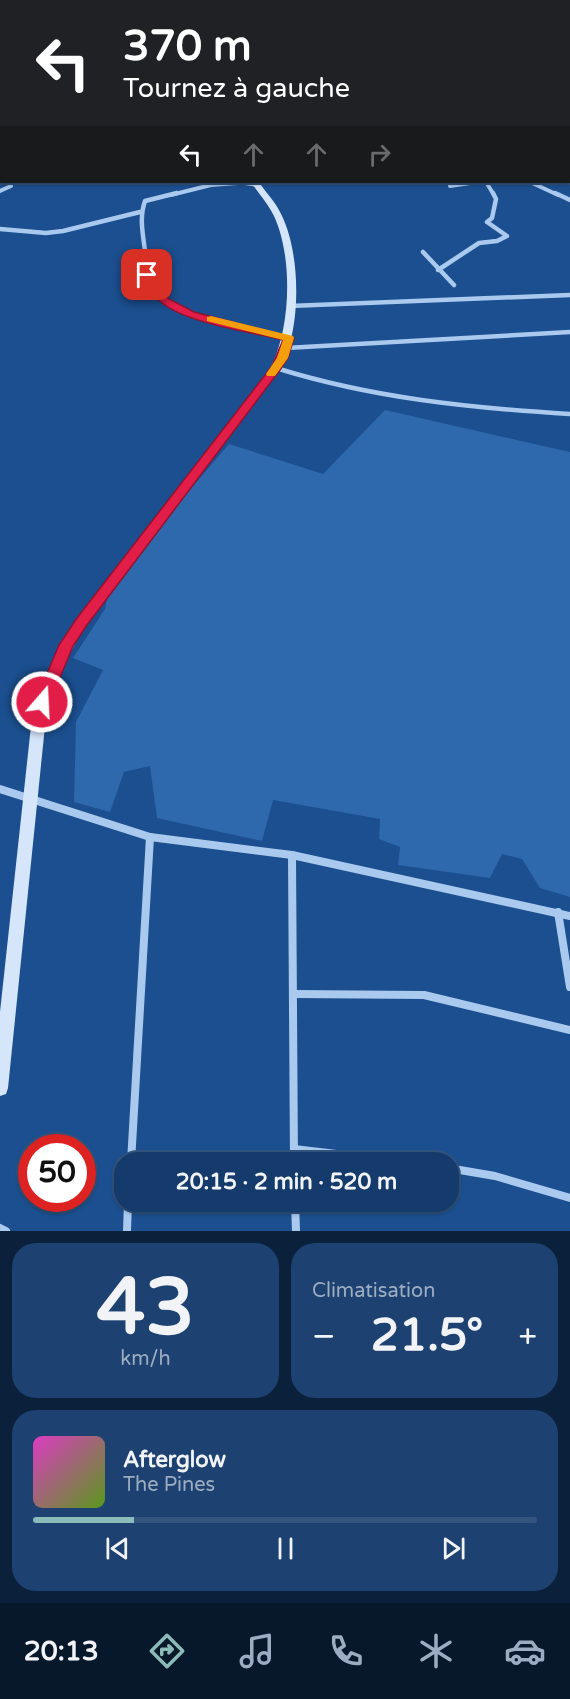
<!DOCTYPE html>
<html lang="fr">
<meta charset="utf-8">
<style>
:root{--surface:#143b6b;--page:#1d4271;--text:#f1f3f6;--muted:#9dadc1;--line:#33557e;--accent:#8bbbb9}
body{margin:0;font-family:"Varela Round",sans-serif;background:var(--page);color:var(--text);height:100vh;display:flex;flex-direction:column;font-size:22px;white-space:nowrap}
*{box-sizing:border-box;margin:0}
p{font-size:20px;color:var(--muted)}
.icon{flex:none;width:33px;height:33px;fill:none;stroke:currentColor;stroke-width:2;stroke-linecap:round;stroke-linejoin:round}
.map{position:relative;height:1231px;overflow:hidden}
.side{display:flex;flex-direction:column;gap:12px;padding:12px;background:#0b203b;flex:1}
.side>*{flex:none}
.hud{position:absolute;left:0px;top:0px;width:570px;height:183px;box-shadow:0 2px 4px #0004,0 0 0 2px var(--line);background:#202124;color:#fff;overflow:hidden}
.speed{position:absolute;left:18px;top:1134px;display:flex;gap:12px;font-size:30px;font-weight:700;text-align:center}
.speed>*{display:grid;place-content:center;width:78px;height:78px;border-radius:50%;background:var(--surface);box-shadow:0 2px 4px #0004,0 0 0 2px var(--line);line-height:1}
.speed .limit{border:9px solid #d22;background:#fff;color:#111}
.pin{position:absolute;display:grid;place-items:center;width:51px;height:51px;color:#fff;margin:-26px;border-radius:12px;box-shadow:0 3px 9px #0006}
.me{position:absolute;width:66px;margin:-33px;rotate:19deg;stroke-linejoin:round;filter:drop-shadow(0 0 4px #0008)}
.turn{display:flex;align-items:center;gap:21px;height:126px;padding:0 24px;font-size:27px}
.turn .icon{width:78px;height:78px;stroke-width:2.5}
.turn b{display:block;font-size:42px;line-height:51px}
.lanes{display:flex;align-items:center;height:57px;padding:0 24px;background:#0003;justify-content:center;gap:30px;direction:ltr}
.lanes .off{opacity:.35}
.big{font-size:45px;font-weight:700;line-height:1.1}
.side .tile{flex:1;display:flex;flex-direction:column;justify-content:center;gap:9px;min-width:0;padding:0 21px;border-radius:24px;background:var(--page)}
.side .dial{align-items:center;gap:0}
.dial b{font-size:78px;line-height:1}
.song{display:flex;align-items:center;gap:18px}
.cover{width:72px;height:72px;border-radius:9px;background:linear-gradient(135deg,hsl(310 70% 55%),hsl(90 70% 35%))}
.played{height:6px;border-radius:3px;background:linear-gradient(90deg,var(--accent) 20%,var(--line) 20%)}
.keys{display:flex;justify-content:space-around;direction:ltr}
.heat{display:flex;justify-content:space-between;align-items:center;font-size:33px;direction:ltr}
.side .tiles{flex:1;display:grid;gap:12px;grid-template-columns:1fr 1fr}
.tile:last-child{grid-column:span 2}
.trip{position:absolute;left:114px;top:1152px;width:345px;height:60px;border-radius:24px;background:var(--surface);box-shadow:0 2px 4px #0004,0 0 0 2px var(--line);font-weight:700;line-height:60px;text-align:center}
.tabs{display:flex;height:96px;justify-content:space-around;align-items:center;background:#08182b;color:var(--muted)}
.tabs .icon{width:42px;height:42px}
.tabs .on{color:var(--accent)}
.tabs b{font-size:27px;color:var(--text)}
.map>svg:first-child{display:block}
.green{fill:#2e69ad}
.lines{fill:none;stroke-linecap:round;stroke-linejoin:round}
.street-far2{stroke:#a9c9ee;stroke-width:4}
.street-far1{stroke:#a9c9ee;stroke-width:4.5}
.street{stroke:#a9c9ee;stroke-width:8}
.secondary{fill:#d6e6fa;fill-rule:evenodd}
.route{fill:#e11d48;stroke:#92132f;stroke-width:1.5}
.slow{fill:#f59e0b}
</style>
<div class="map">
<svg width="570" height="1231" viewBox="0 0 570 1231">
<rect width="100%" height="100%" fill="#1b4f8f"/>
<polygon class="green" points="385,410 570,452 570,897 540,888 522,859 502,854 490,878 398,865 400,847 379,839 380,819 273,800 262,841 157,818 150,766 124,772 110,812 74,802 76,722 103,670 73,658 105,609 107,597 164,520 229,444 323,474"/>
<g class="lines">
<g class="street-far2">
<polyline points="272,2 289,0"/>
<polyline points="508,2 510,0"/>
<polyline points="543,2 550,0"/>
<polyline points="568,33 570,30"/>
<polyline points="568,127 570,125"/>
<polyline points="238,182 257,185"/>
<polyline points="486,182 494,195"/>
<polyline points="530,182 558,195"/>
<polyline points="450,186 477,182"/>
<polyline points="0,191 11,186 10,182"/>
<polyline points="171,195 211,185 238,183"/>
</g>
<g class="street-far1">
<path d="M177,193L145,201C139,218 143,234 145,251C146,263 145,277 152,287C176,321 251,330 289,338"/>
<polyline points="555,193 570,200"/>
<polyline points="0,229 46,233 63,231 140,212"/>
<polyline points="423,252 454,285"/>
<polyline points="438,270 479,243 497,241 507,236 487,222 492,218 496,199 493,193"/>
<polyline points="290,306 570,295"/>
<polyline points="286,348 570,332"/>
<path d="M276,368C372,398 470,408 570,414"/>
</g>
<g class="street">
<polyline points="0,789 150,837 292,855 570,916"/>
<polyline points="292,855 294,1162"/>
<polyline points="558,912 570,987"/>
<polyline points="293,994 424,995 570,1030"/>
<polyline points="294,1149 404,1162"/>
<polyline points="131,1162 150,837"/>
<polyline points="448,1168 495,1176 570,1198"/>
<polyline points="295,1202 296,1231"/>
<polyline points="0,1228 6,1231"/>
<polyline points="127,1231 128,1202"/>
</g>
<g class="secondary">
<rect x="382" y="0" width="6" height="2"/>
<path d="M255,182H263L261,185C268,195 277,204 282,216C301,255 302,332 279,370L86,625C66,657 52,689 45,726L8,1088L6,1094L0,1096V1012L31,726C40,687 56,652 78,619L271,367C291,327 293,257 274,216C269,205 260,195 253,185Z"/>
</g>
</g>
<path class="route" d="M147,272L151,273L157,287L169,299L194,312L294,338L288,358L280,370L87,625L73,646L50,702L47,706H37L35,702L59,645L77,618L272,366L283,340C251,332 185,323 161,302C152,295 147,286 143,275Z"/>
<polygon class="slow" points="211,316 293,336 294,338 288,358 275,376 267,376 266,374 277,358 283,340 207,321 207,317"/>
</svg>
<div class="speed"><div class="limit">50</div></div>
<div class="pin" style="left:147px;top:275px;background:#d93025"><svg class="icon" aria-label="arrive" viewBox="0 0 24 24"><path d="M6 21V4h12l-3 4 3 4H6"/></svg></div>
<svg class="me" style="left:42px;top:702px" viewBox="-20 -20 40 40"><circle r="17" fill="#e11d48" stroke="#fff" stroke-width="3"/><path d="M0-11L8 9 0 5-8 9z" fill="#fff"/></svg>
<div class="trip">20:15 · 2 min · 520 m</div>
<div class="hud">
<div class="turn"><svg class="icon" aria-label="left" viewBox="0 0 24 24"><path d="M17 20v-9H6M10 6l-5 5 5 5"/></svg><div><b>370 m</b>Tournez à gauche</div></div>
<div class="lanes"><svg class="icon" aria-label="left" viewBox="0 0 24 24"><path d="M17 20v-9H6M10 6l-5 5 5 5"/></svg><svg class="icon off" aria-label="ahead" viewBox="0 0 24 24"><path d="M12 20V5M6 11l6-6 6 6"/></svg><svg class="icon off" aria-label="ahead" viewBox="0 0 24 24"><path d="M12 20V5M6 11l6-6 6 6"/></svg><svg class="icon off" aria-label="right" viewBox="0 0 24 24"><path d="M7 20v-9h11M14 6l5 5-5 5"/></svg></div>
</div>
</div>
<section class="side">
<div class="tiles">
<div class="tile dial"><b>43</b><p>km/h</p></div>
<div class="tile"><p>Climatisation</p>
<div class="heat"><a>−</a><b class="big">21.5°</b><a>+</a></div>
</div>
<div class="tile">
<div class="song"><i class="cover"></i><div><b>Afterglow</b><p>The Pines</p></div></div>
<div class="played"></div>
<div class="keys"><svg class="icon" aria-label="previous" viewBox="0 0 24 24"><path d="M18 5L8 12l10 7zM5 5v14"/></svg><svg class="icon" aria-label="pause" viewBox="0 0 24 24"><path d="M8 5v14M16 5v14"/></svg><svg class="icon" aria-label="next" viewBox="0 0 24 24"><path d="M6 5l10 7-10 7zM19 5v14"/></svg></div>
</div>
</div>
</section>
<nav class="tabs">
<b>20:13</b>
<svg class="icon on" aria-label="directions" viewBox="0 0 24 24"><path d="M12 3l9 9-9 9-9-9zM9 14v-3h6M13 9l2 2-2 2"/></svg>
<svg class="icon" aria-label="music" viewBox="0 0 24 24"><path d="M9 18V5l10-2v13"/><circle cx="6" cy="18" r="3"/><circle cx="16" cy="16" r="3"/></svg>
<svg class="icon" aria-label="phone" viewBox="0 0 24 24"><path d="M5 4h4l2 5-3 2q2 4 5 5l2-3 5 2v4C11 20 4 13 5 4z"/></svg>
<svg class="icon" aria-label="climate" viewBox="0 0 24 24"><path d="M12 3v18M4 7l16 10M4 17L20 7"/></svg>
<svg class="icon" aria-label="car" viewBox="0 0 24 24"><path d="M5 17H2v-5l4-1 3-4h7l3 4 3 1v5h-3M9 17h6M6 11h13"/><circle cx="7" cy="17" r="2"/><circle cx="17" cy="17" r="2"/></svg>
</nav>
